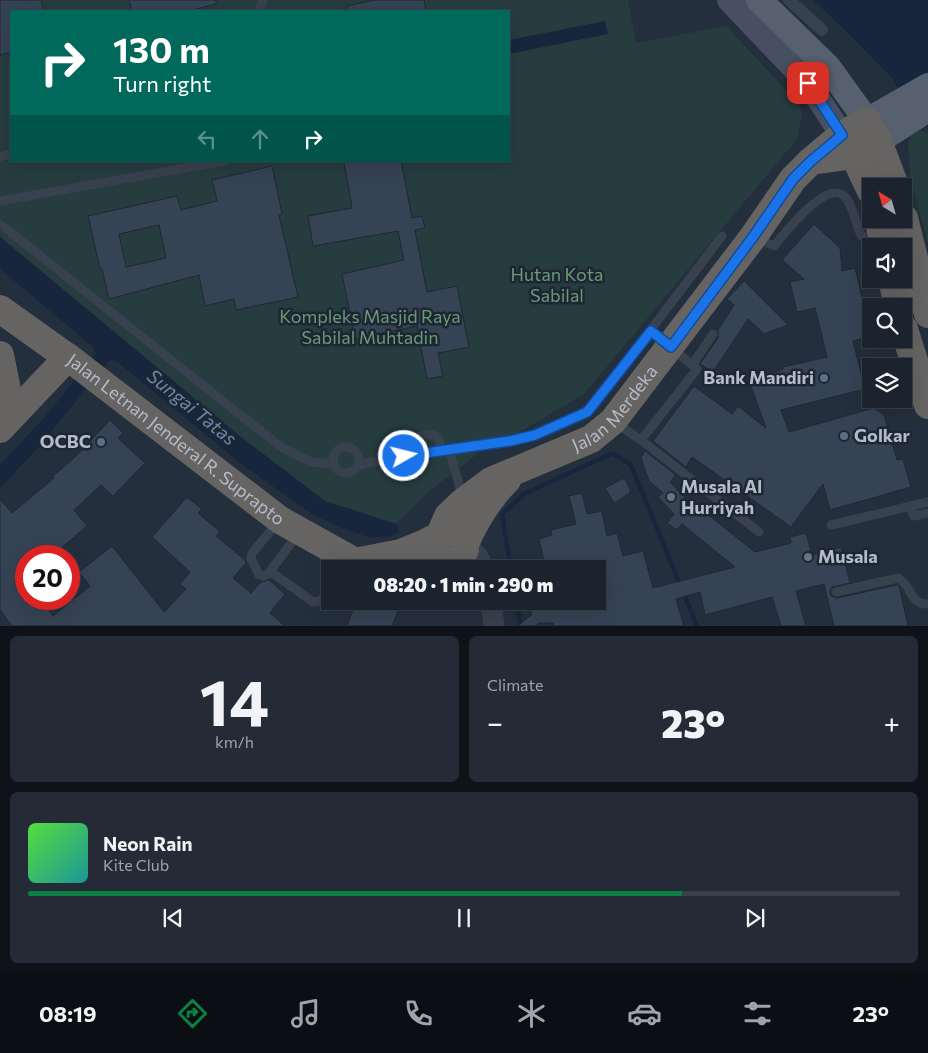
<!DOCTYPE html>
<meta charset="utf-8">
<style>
:root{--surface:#1b232e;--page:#242b36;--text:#f1f3f6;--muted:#a0a4aa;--line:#39404a;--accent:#0b8043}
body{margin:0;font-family:Commissioner,sans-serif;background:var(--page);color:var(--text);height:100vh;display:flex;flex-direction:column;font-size:19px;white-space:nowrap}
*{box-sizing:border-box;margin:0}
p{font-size:16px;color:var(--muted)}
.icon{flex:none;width:28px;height:28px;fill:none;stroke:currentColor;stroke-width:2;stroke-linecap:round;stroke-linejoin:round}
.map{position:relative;height:626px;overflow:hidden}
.details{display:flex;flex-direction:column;gap:10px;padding:10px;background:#0f1319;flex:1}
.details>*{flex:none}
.guide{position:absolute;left:10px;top:10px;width:500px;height:152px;border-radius:0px;box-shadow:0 5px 20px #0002,0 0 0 1px var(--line);background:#00695c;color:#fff;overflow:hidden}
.needle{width:32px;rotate:323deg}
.fabs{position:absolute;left:862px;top:178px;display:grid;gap:10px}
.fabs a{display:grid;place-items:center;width:50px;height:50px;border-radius:0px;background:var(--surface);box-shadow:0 5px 20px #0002,0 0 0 1px var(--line);font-size:25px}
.speed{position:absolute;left:15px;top:545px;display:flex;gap:10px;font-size:25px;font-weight:700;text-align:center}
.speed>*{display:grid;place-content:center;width:65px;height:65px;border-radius:50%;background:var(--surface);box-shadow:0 5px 20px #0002,0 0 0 1px var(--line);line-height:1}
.speed .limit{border:8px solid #d22;background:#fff;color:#111}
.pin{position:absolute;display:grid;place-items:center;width:42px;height:42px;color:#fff;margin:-21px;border-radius:10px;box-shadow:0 2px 8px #0006}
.me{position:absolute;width:55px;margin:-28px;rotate:82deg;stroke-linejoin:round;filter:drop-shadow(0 0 4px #0008)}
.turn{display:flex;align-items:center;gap:18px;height:105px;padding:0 20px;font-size:22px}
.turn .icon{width:65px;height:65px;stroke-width:2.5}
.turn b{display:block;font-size:35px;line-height:42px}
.lanes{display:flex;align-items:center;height:48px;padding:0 20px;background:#0003;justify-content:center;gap:25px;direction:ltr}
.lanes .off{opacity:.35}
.big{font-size:38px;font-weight:800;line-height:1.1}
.details .card{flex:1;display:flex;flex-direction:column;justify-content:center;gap:8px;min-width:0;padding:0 18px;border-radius:8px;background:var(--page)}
.details .dial{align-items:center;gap:0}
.dial b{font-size:65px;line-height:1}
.song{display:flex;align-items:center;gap:15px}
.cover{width:60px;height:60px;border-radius:8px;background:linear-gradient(135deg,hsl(110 70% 55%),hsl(180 70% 35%))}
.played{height:5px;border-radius:2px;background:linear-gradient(90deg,var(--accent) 75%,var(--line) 75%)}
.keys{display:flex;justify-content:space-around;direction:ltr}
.heat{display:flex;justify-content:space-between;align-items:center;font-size:28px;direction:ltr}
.details .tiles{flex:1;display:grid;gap:10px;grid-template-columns:1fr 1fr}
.card:last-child{grid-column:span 2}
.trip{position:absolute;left:321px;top:560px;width:285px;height:50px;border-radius:0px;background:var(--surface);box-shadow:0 5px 20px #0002,0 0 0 1px var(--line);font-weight:800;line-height:50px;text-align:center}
.tabs{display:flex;height:80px;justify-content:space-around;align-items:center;background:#0b0e12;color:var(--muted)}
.tabs .icon{width:35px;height:35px}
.tabs .active{color:var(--accent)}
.tabs b{font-size:22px;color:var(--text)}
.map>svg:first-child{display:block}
.green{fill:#263c3f;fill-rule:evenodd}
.water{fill:#17263c}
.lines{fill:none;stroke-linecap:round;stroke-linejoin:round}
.stream{stroke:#17263c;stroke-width:4.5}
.building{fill:#364354;stroke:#1f2835;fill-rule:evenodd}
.service{stroke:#38414e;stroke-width:9}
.pedestrian{stroke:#38414e;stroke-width:12}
.tertiary{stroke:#38414e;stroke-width:21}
.secondary{stroke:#465061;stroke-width:24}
.primary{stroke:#56606e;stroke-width:26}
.trunk{stroke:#656462;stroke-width:28}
.route-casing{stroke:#114b97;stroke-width:12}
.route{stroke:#1a73e8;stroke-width:9}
.service-dot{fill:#5c6f8a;stroke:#1d2633;stroke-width:2}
.worship-dot{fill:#6b7280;stroke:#1d2633;stroke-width:2}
.labels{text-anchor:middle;stroke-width:5;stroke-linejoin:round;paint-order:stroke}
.park-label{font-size:18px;fill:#6b9a76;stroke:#1d2633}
.poi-label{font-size:18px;font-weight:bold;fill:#b4bcc9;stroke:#1d2633;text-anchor:start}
.street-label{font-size:18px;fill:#b4bcc9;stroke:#1d2633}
.water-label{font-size:19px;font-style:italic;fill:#6d86a8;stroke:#1d2633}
</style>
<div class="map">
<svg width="928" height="626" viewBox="0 0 928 626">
<rect width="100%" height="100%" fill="#242f3e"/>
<g class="green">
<path d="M0,0H628L636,43L726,26L798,103L802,113L797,139L584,394L491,449H484L428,492L396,524L325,501L241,437L0,237ZM11,11H509V161H11Z"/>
<polygon points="915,125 928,135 928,244 910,178 908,143"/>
</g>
<g class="water">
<polygon points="813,0 928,0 928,126 918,120 892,78 847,32"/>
<polygon points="605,21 608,34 509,54 509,40"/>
<polygon points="0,237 241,437 325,501 396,524 399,531 389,537 368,537 344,529 312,514 244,466 116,361 112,360 108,362 36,450 0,488 0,465 44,418 96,353 93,347 0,269"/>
</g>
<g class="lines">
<g class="stream">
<polyline points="511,569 502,514 524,494 613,453 631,465 697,626"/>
<polyline points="517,601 520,626"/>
</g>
</g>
<g class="building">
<polygon points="0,0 41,0 44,11 11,11 11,52 0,55"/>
<polygon points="129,0 216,0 216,4 189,11 132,11"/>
<polygon points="375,0 424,0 426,11 347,11 347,6"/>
<polygon points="351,161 401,161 412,218 422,216 425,228 415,230 427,292 457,286 469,347 438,353 443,376 427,379 417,326 355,339 342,274 404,260 398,231 313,246 308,216 352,208 344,162"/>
<path d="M272,166L282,214L279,215L298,297L236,310L234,299L205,306L199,275L109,299L102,269H100L88,216L177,196L181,210L217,201L212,180ZM159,225L166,258L126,267L119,234Z"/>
<polygon points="814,224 840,248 842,271 855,268 871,336 853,341 865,389 781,410 789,432 874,408 884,415 897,460 903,459 911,487 830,510 823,484 791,527 692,457 686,467 653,441 694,386 732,414 738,406 766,428 749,381 783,369 783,367 827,357 815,308 797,312 790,282 804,279 782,260"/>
<polygon points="744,281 788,325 764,334 748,319 713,372 700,364 718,338 718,330 734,305 727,299"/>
<polygon points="110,420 123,433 118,438 145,463 113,496 101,485 74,510 87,526 52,556 26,556 26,572 21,575 26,582 26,599 40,599 53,616 90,586 79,572 112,546 164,612 186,589 180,584 190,572 152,537 187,497 202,509 198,513 220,532 216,536 245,560 246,563 233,578 251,593 261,582 269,580 285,594 270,613 285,626 12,626 0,610 0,499 12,513 54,478 52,477 74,458"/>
<polygon points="645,451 676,475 670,482 686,499 687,498 755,552 791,543 790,537 806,533 812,555 841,547 850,583 832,587 830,591 831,596 837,598 897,585 899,586 908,626 834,626 824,584 796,591 806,626 781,626 772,597 705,615 700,592 676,599 684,626 554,626 553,623 539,623 535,626 518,626 532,614 528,608 539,601 598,601 598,569 578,569 577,564 557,569 546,569 539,539 552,535 551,530 576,524 569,496 582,493 587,514 602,511 607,536 617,533 623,556 643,551 653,588 735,567 682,524 677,530 667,523 674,514 658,497 663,493 649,481 641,458"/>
<polygon points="624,478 630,489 630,493 614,503 605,488"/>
<polygon points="359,601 402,601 392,626 347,626 354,607 356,608"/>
</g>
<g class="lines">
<g class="service">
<polyline points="259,11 263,0"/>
<polyline points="0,157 11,154"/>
<polyline points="0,201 224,161"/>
<polyline points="0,224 281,447 311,462 334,464"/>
<path d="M756,238L774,246C784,234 824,182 843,195C852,201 856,225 861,235L863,237L880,236"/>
<polyline points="692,365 713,334"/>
<polyline points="616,423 641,440 759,532"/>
<polyline points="641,440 697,369 651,331"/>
<circle cx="346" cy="460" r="13"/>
<polyline points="449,450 463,498"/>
<path d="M404,456L403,448L408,440C415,437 433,431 438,438C440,441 440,447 441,451"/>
<polyline points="359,465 397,457 510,441 535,435 587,412 592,407 722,236"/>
<polyline points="910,506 914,516 928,513"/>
<polyline points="278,522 252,553 251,559 259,575 263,576 268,574 298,534"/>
<polyline points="831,525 928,502"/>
<path d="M270,571L313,602C324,602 327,593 330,585"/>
<path d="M836,592L898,578C911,584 910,605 928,604"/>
</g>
<polyline class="pedestrian" points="789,0 822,30"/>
<g class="tertiary">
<polyline points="465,544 478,557 484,569"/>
<polyline points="491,601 494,626"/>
</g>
<polyline class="secondary" points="729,0 808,83 842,135"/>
<g class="primary">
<polyline points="759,0 828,67 867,121 928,86"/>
<polyline points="878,141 928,109"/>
</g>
<g class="trunk">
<polyline points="844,139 854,155 871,191"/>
<polyline points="811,161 854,155 878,141"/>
<polyline points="904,218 928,314"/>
<polyline points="878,219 885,246"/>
<polyline points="892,279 898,306"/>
<path id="s1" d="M0,309L77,364L280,520L368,569"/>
<polyline points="904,329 928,405"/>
<polyline points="0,355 12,415"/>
<polyline points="0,429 68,357"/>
<path d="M465,544C475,521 489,498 507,480"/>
<path id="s2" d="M355,562L401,553L423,544L440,535L444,532L448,531L457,533L464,540L465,549L461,557L458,560L450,562L440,558L436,554L435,544L440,535L448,516L464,501L491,481L591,439L613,421L753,237L793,179L811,161L842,135L867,121L878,141L895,186"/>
</g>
</g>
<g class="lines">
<g class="route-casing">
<polyline id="route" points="404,456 510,441 535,435 587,412 592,406 651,331 671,347 753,237 793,179 811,161 842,135 808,83"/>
</g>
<use href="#route" class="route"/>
</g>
<g class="service-dot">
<circle cx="824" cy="378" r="5"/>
<circle cx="844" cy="436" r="5"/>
<circle cx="101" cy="442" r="5"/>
</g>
<g class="worship-dot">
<circle cx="671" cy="497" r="5"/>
<circle cx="808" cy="557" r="5"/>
</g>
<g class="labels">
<g class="park-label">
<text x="557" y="281">Hutan Kota<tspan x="557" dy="21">Sabilal</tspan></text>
<text x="370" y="323">Kompleks Masjid Raya<tspan x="370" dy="21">Sabilal Muhtadin</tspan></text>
</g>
<g class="poi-label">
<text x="814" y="384" text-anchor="end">Bank Mandiri</text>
<text x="854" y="442">Golkar</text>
<text x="91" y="448" text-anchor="end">OCBC</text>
<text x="681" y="493">Musala Al<tspan x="681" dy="21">Hurriyah</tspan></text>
<text x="818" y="563">Musala</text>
</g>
<g class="street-label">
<text dy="6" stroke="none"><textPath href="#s2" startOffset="408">Jalan Merdeka</textPath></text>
<text dy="6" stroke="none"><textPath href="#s1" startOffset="219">Jalan Letnan Jenderal R. Suprapto</textPath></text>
</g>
<g class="water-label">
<text transform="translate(192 407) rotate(39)" y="7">Sungai Tatas</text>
</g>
</g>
</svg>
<div class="fabs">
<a><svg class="needle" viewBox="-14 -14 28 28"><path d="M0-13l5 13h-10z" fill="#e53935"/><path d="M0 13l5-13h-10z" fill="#a0a4aa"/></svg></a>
<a><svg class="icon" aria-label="sound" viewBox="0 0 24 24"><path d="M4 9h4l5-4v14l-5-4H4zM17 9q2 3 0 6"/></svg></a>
<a><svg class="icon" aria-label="search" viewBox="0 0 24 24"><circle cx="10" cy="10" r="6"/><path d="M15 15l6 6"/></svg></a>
<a><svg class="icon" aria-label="layers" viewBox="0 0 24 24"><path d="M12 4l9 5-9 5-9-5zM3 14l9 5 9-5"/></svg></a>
</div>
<div class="speed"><div class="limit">20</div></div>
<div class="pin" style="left:808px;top:83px;background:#d93025"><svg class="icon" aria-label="arrive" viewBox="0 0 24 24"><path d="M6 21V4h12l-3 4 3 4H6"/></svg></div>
<svg class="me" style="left:404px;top:456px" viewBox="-20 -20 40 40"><circle r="17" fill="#1a73e8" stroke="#fff" stroke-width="3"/><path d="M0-11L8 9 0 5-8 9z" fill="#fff"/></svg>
<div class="trip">08:20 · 1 min · 290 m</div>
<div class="guide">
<div class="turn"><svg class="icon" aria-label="right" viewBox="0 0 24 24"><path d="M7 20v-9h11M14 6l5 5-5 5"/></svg><div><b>130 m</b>Turn right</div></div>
<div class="lanes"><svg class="icon off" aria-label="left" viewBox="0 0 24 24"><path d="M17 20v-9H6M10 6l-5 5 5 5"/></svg><svg class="icon off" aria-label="ahead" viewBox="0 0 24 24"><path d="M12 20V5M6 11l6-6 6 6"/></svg><svg class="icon" aria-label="right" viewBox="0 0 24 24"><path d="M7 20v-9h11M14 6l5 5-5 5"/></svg></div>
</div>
</div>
<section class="details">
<div class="tiles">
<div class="card dial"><b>14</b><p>km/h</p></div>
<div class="card"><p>Climate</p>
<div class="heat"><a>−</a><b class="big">23°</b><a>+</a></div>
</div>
<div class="card">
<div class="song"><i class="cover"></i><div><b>Neon Rain</b><p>Kite Club</p></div></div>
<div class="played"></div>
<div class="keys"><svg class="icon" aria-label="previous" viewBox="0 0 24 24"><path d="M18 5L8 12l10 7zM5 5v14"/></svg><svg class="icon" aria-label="pause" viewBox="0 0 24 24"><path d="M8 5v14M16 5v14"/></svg><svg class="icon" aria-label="next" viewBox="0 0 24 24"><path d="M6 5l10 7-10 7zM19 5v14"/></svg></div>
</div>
</div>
</section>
<nav class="tabs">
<b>08:19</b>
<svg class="icon active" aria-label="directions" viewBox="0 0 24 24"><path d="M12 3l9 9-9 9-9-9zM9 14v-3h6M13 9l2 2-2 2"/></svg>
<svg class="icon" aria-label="music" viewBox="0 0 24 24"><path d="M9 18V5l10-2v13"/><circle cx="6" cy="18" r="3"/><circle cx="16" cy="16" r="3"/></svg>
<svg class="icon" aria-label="phone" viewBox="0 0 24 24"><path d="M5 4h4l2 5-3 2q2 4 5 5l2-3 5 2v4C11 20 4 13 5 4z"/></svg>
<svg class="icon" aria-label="climate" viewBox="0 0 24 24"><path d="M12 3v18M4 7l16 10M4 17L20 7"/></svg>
<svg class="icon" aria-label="car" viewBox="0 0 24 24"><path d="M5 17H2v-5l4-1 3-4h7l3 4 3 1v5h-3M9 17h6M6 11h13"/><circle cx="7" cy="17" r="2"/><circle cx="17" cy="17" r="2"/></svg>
<svg class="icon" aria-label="filters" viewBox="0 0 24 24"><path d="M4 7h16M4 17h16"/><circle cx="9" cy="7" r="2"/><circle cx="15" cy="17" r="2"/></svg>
<b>23°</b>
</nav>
